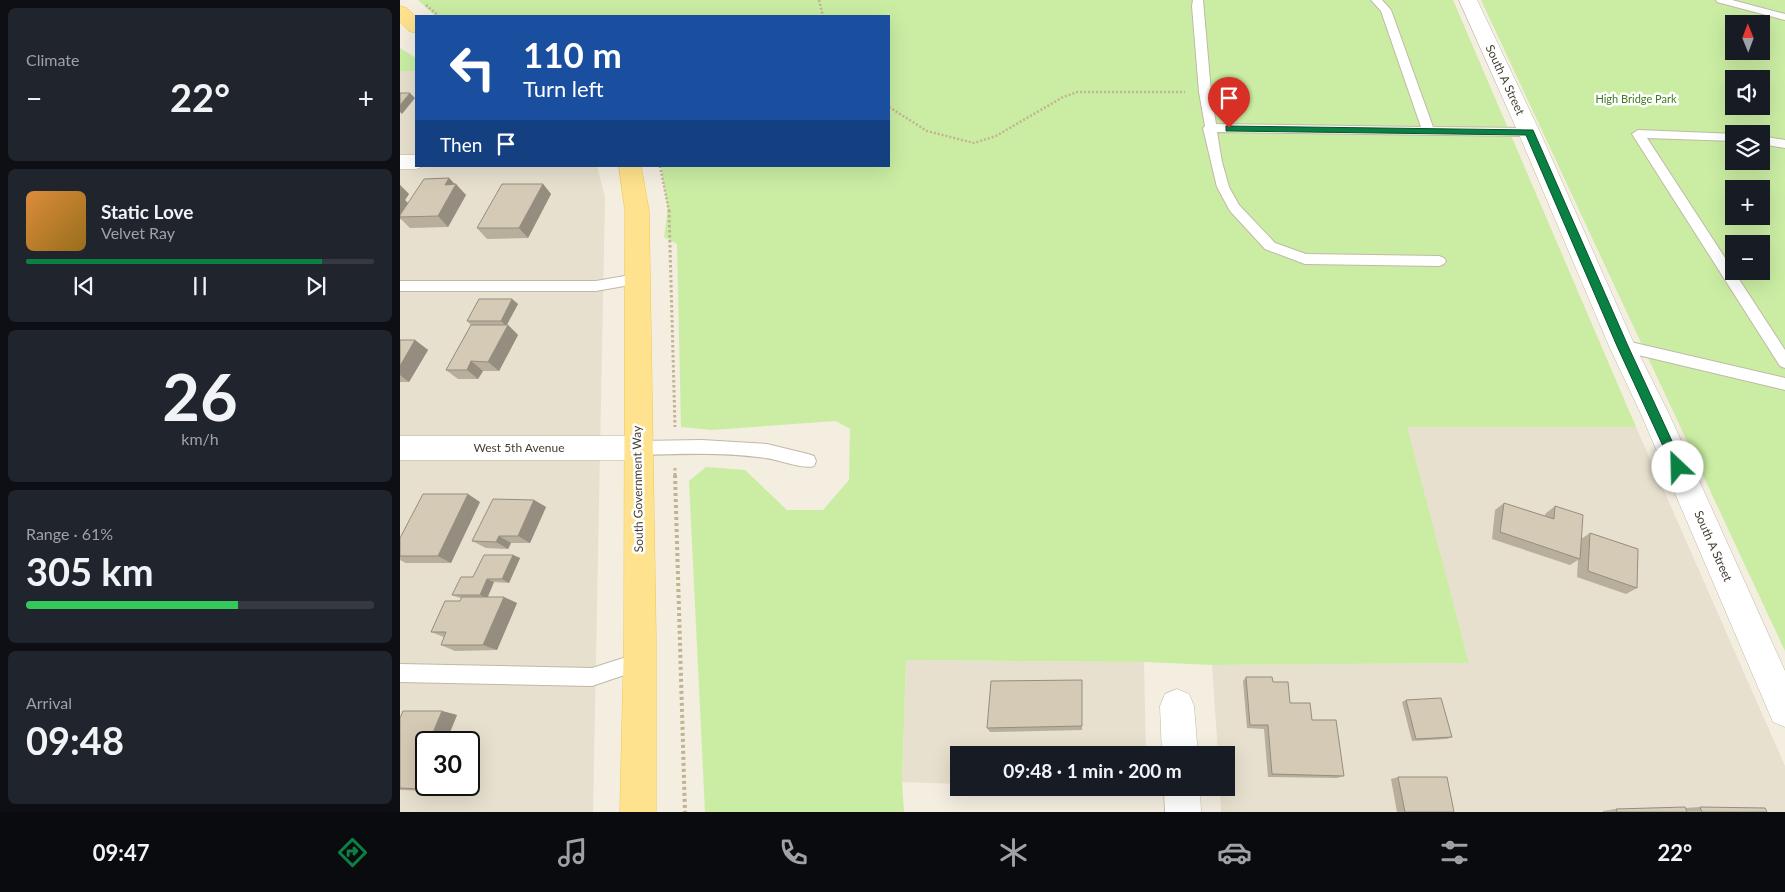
<!DOCTYPE html>
<meta charset="utf-8">
<style>
:root{--surface:#171b24;--page:#20242c;--text:#f1f3f6;--muted:#9ea1a6;--line:#363941;--accent:#0b8043}
body{margin:0;font-family:Lato,sans-serif;background:var(--page);color:var(--text);height:100vh;display:flex;flex-direction:column;font-size:19px;white-space:nowrap}
*{box-sizing:border-box;margin:0}
p{font-size:16px;color:var(--muted)}
.icon{flex:none;width:28px;height:28px;fill:none;stroke:currentColor;stroke-width:2;stroke-linecap:round;stroke-linejoin:round}
.map{position:relative;flex:1;overflow:hidden}
.details{display:flex;flex-direction:column;gap:8px;padding:8px;background:#0d0f14;width:400px}
.details>*{flex:none}
.guide{position:absolute;left:15px;top:15px;width:475px;height:152px;border-radius:0px;box-shadow:0 5px 20px #0002;background:#1a4fa0;color:#fff;overflow:hidden}
.needle{width:32px;rotate:359deg}
.buttons{position:absolute;left:1325px;top:15px;display:grid;gap:10px}
.buttons a{display:grid;place-items:center;width:45px;height:45px;border-radius:0px;background:var(--surface);box-shadow:0 5px 20px #0002;font-size:25px}
.speed{position:absolute;left:15px;top:731px;display:flex;gap:10px;font-size:25px;font-weight:700;text-align:center}
.speed>*{display:grid;place-content:center;width:65px;height:65px;border-radius:50%;background:var(--surface);box-shadow:0 5px 20px #0002;line-height:1}
.speed .limit{border:2px solid #111;border-radius:8px;background:#fff;color:#111}
.pin{position:absolute;display:grid;place-items:center;width:42px;height:42px;color:#fff;margin:-51px -21px;border-radius:50% 50% 50% 0;rotate:-45deg;box-shadow:0 0 5px #0007}
.pin .icon{rotate:45deg}
.me{position:absolute;width:55px;margin:-28px;rotate:336deg;stroke-linejoin:round;filter:drop-shadow(0 0 4px #0008)}
.turn{display:flex;align-items:center;gap:18px;height:105px;padding:0 25px;font-size:22px}
.turn .icon{width:65px;height:65px;stroke-width:2.5}
.turn b{display:block;font-size:35px;line-height:42px}
.then{display:flex;align-items:center;height:48px;padding:0 25px;background:#0003;gap:10px;font-size:19px}
.big{font-size:38px;font-weight:700;line-height:1.1}
.details .tile{flex:1;display:flex;flex-direction:column;justify-content:center;gap:8px;min-width:0;padding:0 18px;border-radius:8px;background:var(--page)}
.details .dial{align-items:center;gap:0}
.dial b{font-size:65px;line-height:1}
.song{display:flex;align-items:center;gap:15px}
.cover{width:60px;height:60px;border-radius:8px;background:linear-gradient(135deg,hsl(30 70% 55%),hsl(40 70% 35%))}
.played{height:5px;border-radius:2px;background:linear-gradient(90deg,var(--accent) 85%,var(--line) 85%)}
.keys{display:flex;justify-content:space-around;direction:ltr}
.heat{display:flex;justify-content:space-between;align-items:center;font-size:28px;direction:ltr}
.charge{height:8px;border-radius:4px;background:linear-gradient(90deg,#34c759 61%,var(--line) 0)}
.trip{position:absolute;left:550px;top:746px;width:285px;height:50px;border-radius:0px;background:var(--surface);box-shadow:0 5px 20px #0002;font-weight:700;line-height:50px;text-align:center}
.tab-bar{display:flex;height:80px;justify-content:space-around;align-items:center;background:#090b0e;color:var(--muted)}
.tab-bar .icon{width:35px;height:35px}
.tab-bar .active{color:var(--accent)}
.tab-bar b{font-size:22px;color:var(--text)}
main{display:flex;flex:1;min-height:0}
.map>svg:first-child{display:block}
.residential{fill:#e7e0ce;fill-rule:evenodd}
.green{fill:#caeda3;fill-rule:evenodd}
.lines{fill:none;stroke-linecap:round;stroke-linejoin:round}
.lane-casing{stroke:#c1b9a5;stroke-width:2}
.street-casing{stroke:#c1b9a5;stroke-width:1}
.primary-casing{stroke:#f1c550;stroke-width:1}
.path-far2{stroke:#c2b392;stroke-width:2.5;stroke-dasharray:2 2;stroke-linecap:butt}
.path-far1{stroke:#c2b392;stroke-width:3;stroke-dasharray:2.5 2.5;stroke-linecap:butt}
.path{stroke:#c2b392;stroke-width:4;stroke-dasharray:3 3;stroke-linecap:butt}
.lane{fill:#fff;fill-rule:evenodd}
.street{fill:#fff;fill-rule:evenodd}
.primary{fill:#ffe28d;fill-rule:evenodd}
.wall{fill:#b7ae9c}
.shaded-wall{fill:#958d7f}
.building{fill:#d5cab5;stroke:#958d7f}
.route{fill:#0b8043;stroke:#07532c}
.labels{text-anchor:middle;stroke-width:5;stroke-linejoin:round;paint-order:stroke}
.far-park-label{font-size:11px;fill:#3f7c1f;stroke:#fff}
.street-label{font-size:12px;fill:#443d31;stroke:#fff}
</style>
<main>
<section class="details">
<div class="tile"><p>Climate</p>
<div class="heat"><a>−</a><b class="big">22°</b><a>+</a></div>
</div>
<div class="tile">
<div class="song"><i class="cover"></i><div><b>Static Love</b><p>Velvet Ray</p></div></div>
<div class="played"></div>
<div class="keys"><svg class="icon" aria-label="previous" viewBox="0 0 24 24"><path d="M18 5L8 12l10 7zM5 5v14"/></svg><svg class="icon" aria-label="pause" viewBox="0 0 24 24"><path d="M8 5v14M16 5v14"/></svg><svg class="icon" aria-label="next" viewBox="0 0 24 24"><path d="M6 5l10 7-10 7zM19 5v14"/></svg></div>
</div>
<div class="tile dial"><b>26</b><p>km/h</p></div>
<div class="tile"><p>Range · 61%</p><b class="big">305 km</b><div class="charge"></div></div>
<div class="tile"><p>Arrival</p><b class="big">09:48</b></div>
</section>
<div class="map">
<svg width="1385" height="812" viewBox="0 0 1385 812">
<rect width="100%" height="100%" fill="#f3eee0"/>
<g class="residential">
<path d="M0,71H16V166H197L205,197L193,812H0ZM26,742H69V785H26Z"/>
<polygon points="1006,427 1236,427 1385,766 1385,812 821,812 820,788 826,788 826,755 818,755 812,665 1069,663"/>
<polygon points="506,660 744,662 746,755 559,755 559,784 502,782"/>
</g>
<g class="green">
<polygon points="18,0 1053,0 1236,427 1007,427 1069,663 812,665 744,662 506,660 502,782 504,812 305,812 289,481 306,467 345,470 387,510 423,510 449,480 450,429 436,421 311,430 281,427 277,244 264,237 268,209 261,166 489,166 489,16 35,16"/>
<path d="M1081,0H1385V651ZM1334,24H1361V51H1334ZM1334,79H1361V106H1334ZM1334,134H1361V161H1334ZM1334,189H1361V216H1334ZM1334,244H1361V271H1334Z"/>
<polygon points="0,48 16,58 16,71 0,71"/>
</g>
<g class="lines">
<g class="lane-casing">
<g id="lane">
<polygon points="793,0 803,0 811,92 816,124 1021,127 981,11 971,0 982,0 991,10 1033,127 1129,128 1135,132 1129,136 817,132 822,162 829,187 839,205 875,243 906,254 1039,256 1044,258 1046,261 1044,264 1039,266 905,264 865,249 830,211 817,187 803,128 805,126 799,92 792,6"/>
<polygon points="1316,0 1332,0 1385,14 1385,20 1317,2"/>
<polygon points="1238,130 1336,134 1334,134 1334,141 1247,138 1385,350 1385,368 1380,366 1232,134"/>
<polygon points="1361,136 1385,140 1385,148 1361,144"/>
<polygon points="236,274 241,275 243,279 241,283 196,291 0,291 0,281 196,281"/>
<polygon points="1222,340 1385,378 1385,390 1217,350 1215,346 1217,342"/>
<path d="M302,440L367,444L408,454L414,456L416,461L414,466C403,470 378,459 365,458C323,452 280,454 238,455L233,453L230,448L233,443L238,441Z"/>
<polygon points="239,653 245,656 248,662 245,668 192,686 0,682 0,664 192,668"/>
</g>
</g>
<g class="street-casing">
<g id="street">
<polygon points="1059,0 1077,0 1140,132 1235,346 1269,414 1385,671 1385,727 1373,722 1241,414 1209,346 1118,132"/>
<polygon points="0,155 16,155 16,166 24,166 16,169 0,169"/>
<polygon points="0,436 238,436 248,439 252,448 248,457 238,460 0,460"/>
<polygon points="777,689 789,694 794,706 798,755 762,755 760,706 765,694"/>
<polygon points="764,788 800,788 801,812 765,812"/>
</g>
</g>
<g class="primary-casing">
<g id="primary">
<polygon points="0,6 7,8 16,17 16,33 9,31 0,22"/>
<polygon points="219,166 241,166 249,211 256,639 256,812 220,812 224,639 225,211"/>
</g>
</g>
<g class="path-far2">
<polyline points="419,0 423,16"/>
<polyline points="26,5 39,16"/>
<polyline points="489,107 527,131 574,143 596,136 663,97 677,92 785,92"/>
<polyline points="260,166 269,211"/>
</g>
<g class="path-far1">
<polyline points="269,210 275,427"/>
<polyline points="275,468 275,477"/>
</g>
<polyline class="path" points="275,475 285,812"/>
<use href="#lane" class="lane"/>
<use href="#street" class="street"/>
<use href="#primary" class="primary"/>
</g>
<g class="wall">
<polygon points="49,178 66,195 48,227 10,228 1,219 0,220 0,185 9,194 5,200 8,203"/>
<polygon points="143,184 151,194 128,238 87,239 77,228"/>
<polygon points="112,299 118,304 107,325 108,325 118,335 99,371 83,371 78,379 58,379 46,370 71,325 67,321"/>
<polygon points="0,340 15,340 28,350 9,382 0,382"/>
<polygon points="134,500 146,507 130,543 111,543 108,549 86,548 72,541"/>
<polygon points="80,502 51,563 6,563 0,560 0,538"/>
<polygon points="1104,503 1145,516 1145,514 1155,506 1181,539 1190,533 1237,588 1226,594 1177,577 1178,560 1170,565 1092,539 1095,510"/>
<polygon points="113,555 120,558 109,583 94,582 88,597 117,603 97,650 55,651 41,645 44,637 31,632 60,601 62,598 60,598 52,595 73,577"/>
<polygon points="846,677 873,682 890,703 912,720 944,776 937,778 868,777 864,729 847,728 843,681"/>
<polygon points="682,680 682,730 590,732 587,728"/>
<polygon points="1006,700 1052,737 1047,739 1012,741 1002,702"/>
<polygon points="42,711 57,715 46,742 26,742 26,785 39,785 36,791 0,790 0,718"/>
<polygon points="998,777 1054,812 997,812 991,779"/>
<polygon points="1300,807 1367,812 1203,812 1203,811 1216,809 1285,808"/>
</g>
<g class="shaded-wall">
<polygon points="10,93 15,98 2,114 0,112 0,105"/>
<polygon points="49,178 56,186 56,184 66,195 48,227 38,216 45,185"/>
<polygon points="143,184 151,194 128,238 119,228"/>
<polygon points="0,185 9,194 5,200 10,205 0,217"/>
<polygon points="112,299 118,304 106,326 101,321"/>
<polygon points="108,325 118,335 99,371 88,362"/>
<polygon points="15,340 28,350 9,382 0,375 0,366"/>
<polygon points="71,361 83,371 78,379 67,370"/>
<polygon points="68,494 80,502 51,563 38,556"/>
<polygon points="134,500 146,507 130,543 118,536"/>
<polygon points="99,536 111,543 108,549 96,542"/>
<polygon points="113,555 120,558 109,583 102,579"/>
<polygon points="87,579 94,582 87,598 80,595"/>
<polygon points="104,597 117,603 97,650 83,645"/>
<polygon points="42,711 57,715 46,742 29,742"/>
<polygon points="24,778 26,779 26,785 39,785 36,791 20,789"/>
</g>
<g class="building">
<polygon points="0,93 10,93 0,105"/>
<polygon points="49,178 45,185 56,184 38,216 0,217 0,215 24,179"/>
<polygon points="102,184 143,184 119,228 77,228"/>
<polygon points="79,299 112,299 101,321 67,321"/>
<polygon points="71,325 108,325 88,362 71,361 67,370 46,370"/>
<polygon points="0,340 15,340 0,366"/>
<polygon points="23,494 68,494 38,556 0,556 0,538"/>
<polygon points="93,499 134,500 118,536 99,536 96,542 72,541"/>
<polygon points="1104,503 1154,519 1155,506 1183,515 1180,559 1100,532"/>
<polygon points="1190,533 1238,549 1237,588 1188,571"/>
<polygon points="84,555 113,555 102,579 87,579 80,595 52,595 61,577 73,577"/>
<polygon points="62,597 104,597 83,645 41,645 46,632 31,632 45,601 60,601"/>
<polygon points="846,677 872,677 873,682 888,682 890,703 910,703 912,720 936,720 944,776 872,774 868,725 850,725"/>
<polygon points="682,680 682,726 587,728 591,681"/>
<polygon points="1041,698 1052,737 1016,739 1006,700"/>
<polygon points="3,711 42,711 29,742 26,742 25,751 26,751 26,778 24,778 20,789 0,788 0,718"/>
<polygon points="998,777 1047,777 1054,812 1005,812"/>
<polygon points="1285,807 1287,812 1217,812 1216,809"/>
<polygon points="1300,807 1365,808 1367,812 1302,812"/>
</g>
<polygon class="route" points="826,126 1133,130 1228,346 1284,467 1282,470 1278,472 1274,470 1217,346 1126,135 829,131 826,131"/>
<g class="labels">
<g class="far-park-label">
<text x="1236" y="103">High Bridge Park</text>
</g>
<g class="street-label">
<text transform="translate(1105 80) rotate(65)" y="4">South A Street</text>
<text x="119" y="452">West 5th Avenue</text>
<text transform="translate(238 489) rotate(-91)" y="4">South Government Way</text>
<text transform="translate(1313 546) rotate(66)" y="4">South A Street</text>
</g>
</g>
</svg>
<div class="buttons">
<a><svg class="needle" viewBox="-14 -14 28 28"><path d="M0-13l5 13h-10z" fill="#e53935"/><path d="M0 13l5-13h-10z" fill="#9ea1a6"/></svg></a>
<a><svg class="icon" aria-label="sound" viewBox="0 0 24 24"><path d="M4 9h4l5-4v14l-5-4H4zM17 9q2 3 0 6"/></svg></a>
<a><svg class="icon" aria-label="layers" viewBox="0 0 24 24"><path d="M12 4l9 5-9 5-9-5zM3 14l9 5 9-5"/></svg></a>
<a>+</a>
<a>−</a>
</div>
<div class="speed"><div class="limit">30</div></div>
<div class="pin" style="left:829px;top:128px;background:#d93025"><svg class="icon" aria-label="arrive" viewBox="0 0 24 24"><path d="M6 21V4h12l-3 4 3 4H6"/></svg></div>
<svg class="me" style="left:1278px;top:467px" viewBox="-20 -20 40 40"><circle r="19" fill="#fff"/><path d="M0-13L10 11 0 6-10 11z" fill="#0b8043"/></svg>
<div class="trip">09:48 · 1 min · 200 m</div>
<div class="guide">
<div class="turn"><svg class="icon" aria-label="left" viewBox="0 0 24 24"><path d="M17 20v-9H6M10 6l-5 5 5 5"/></svg><div><b>110 m</b>Turn left</div></div>
<div class="then">Then<svg class="icon" aria-label="arrive" viewBox="0 0 24 24"><path d="M6 21V4h12l-3 4 3 4H6"/></svg></div>
</div>
</div>
</main>
<nav class="tab-bar">
<b>09:47</b>
<svg class="icon active" aria-label="directions" viewBox="0 0 24 24"><path d="M12 3l9 9-9 9-9-9zM9 14v-3h6M13 9l2 2-2 2"/></svg>
<svg class="icon" aria-label="music" viewBox="0 0 24 24"><path d="M9 18V5l10-2v13"/><circle cx="6" cy="18" r="3"/><circle cx="16" cy="16" r="3"/></svg>
<svg class="icon" aria-label="phone" viewBox="0 0 24 24"><path d="M5 4h4l2 5-3 2q2 4 5 5l2-3 5 2v4C11 20 4 13 5 4z"/></svg>
<svg class="icon" aria-label="climate" viewBox="0 0 24 24"><path d="M12 3v18M4 7l16 10M4 17L20 7"/></svg>
<svg class="icon" aria-label="car" viewBox="0 0 24 24"><path d="M5 17H2v-5l4-1 3-4h7l3 4 3 1v5h-3M9 17h6M6 11h13"/><circle cx="7" cy="17" r="2"/><circle cx="17" cy="17" r="2"/></svg>
<svg class="icon" aria-label="filters" viewBox="0 0 24 24"><path d="M4 7h16M4 17h16"/><circle cx="9" cy="7" r="2"/><circle cx="15" cy="17" r="2"/></svg>
<b>22°</b>
</nav>
